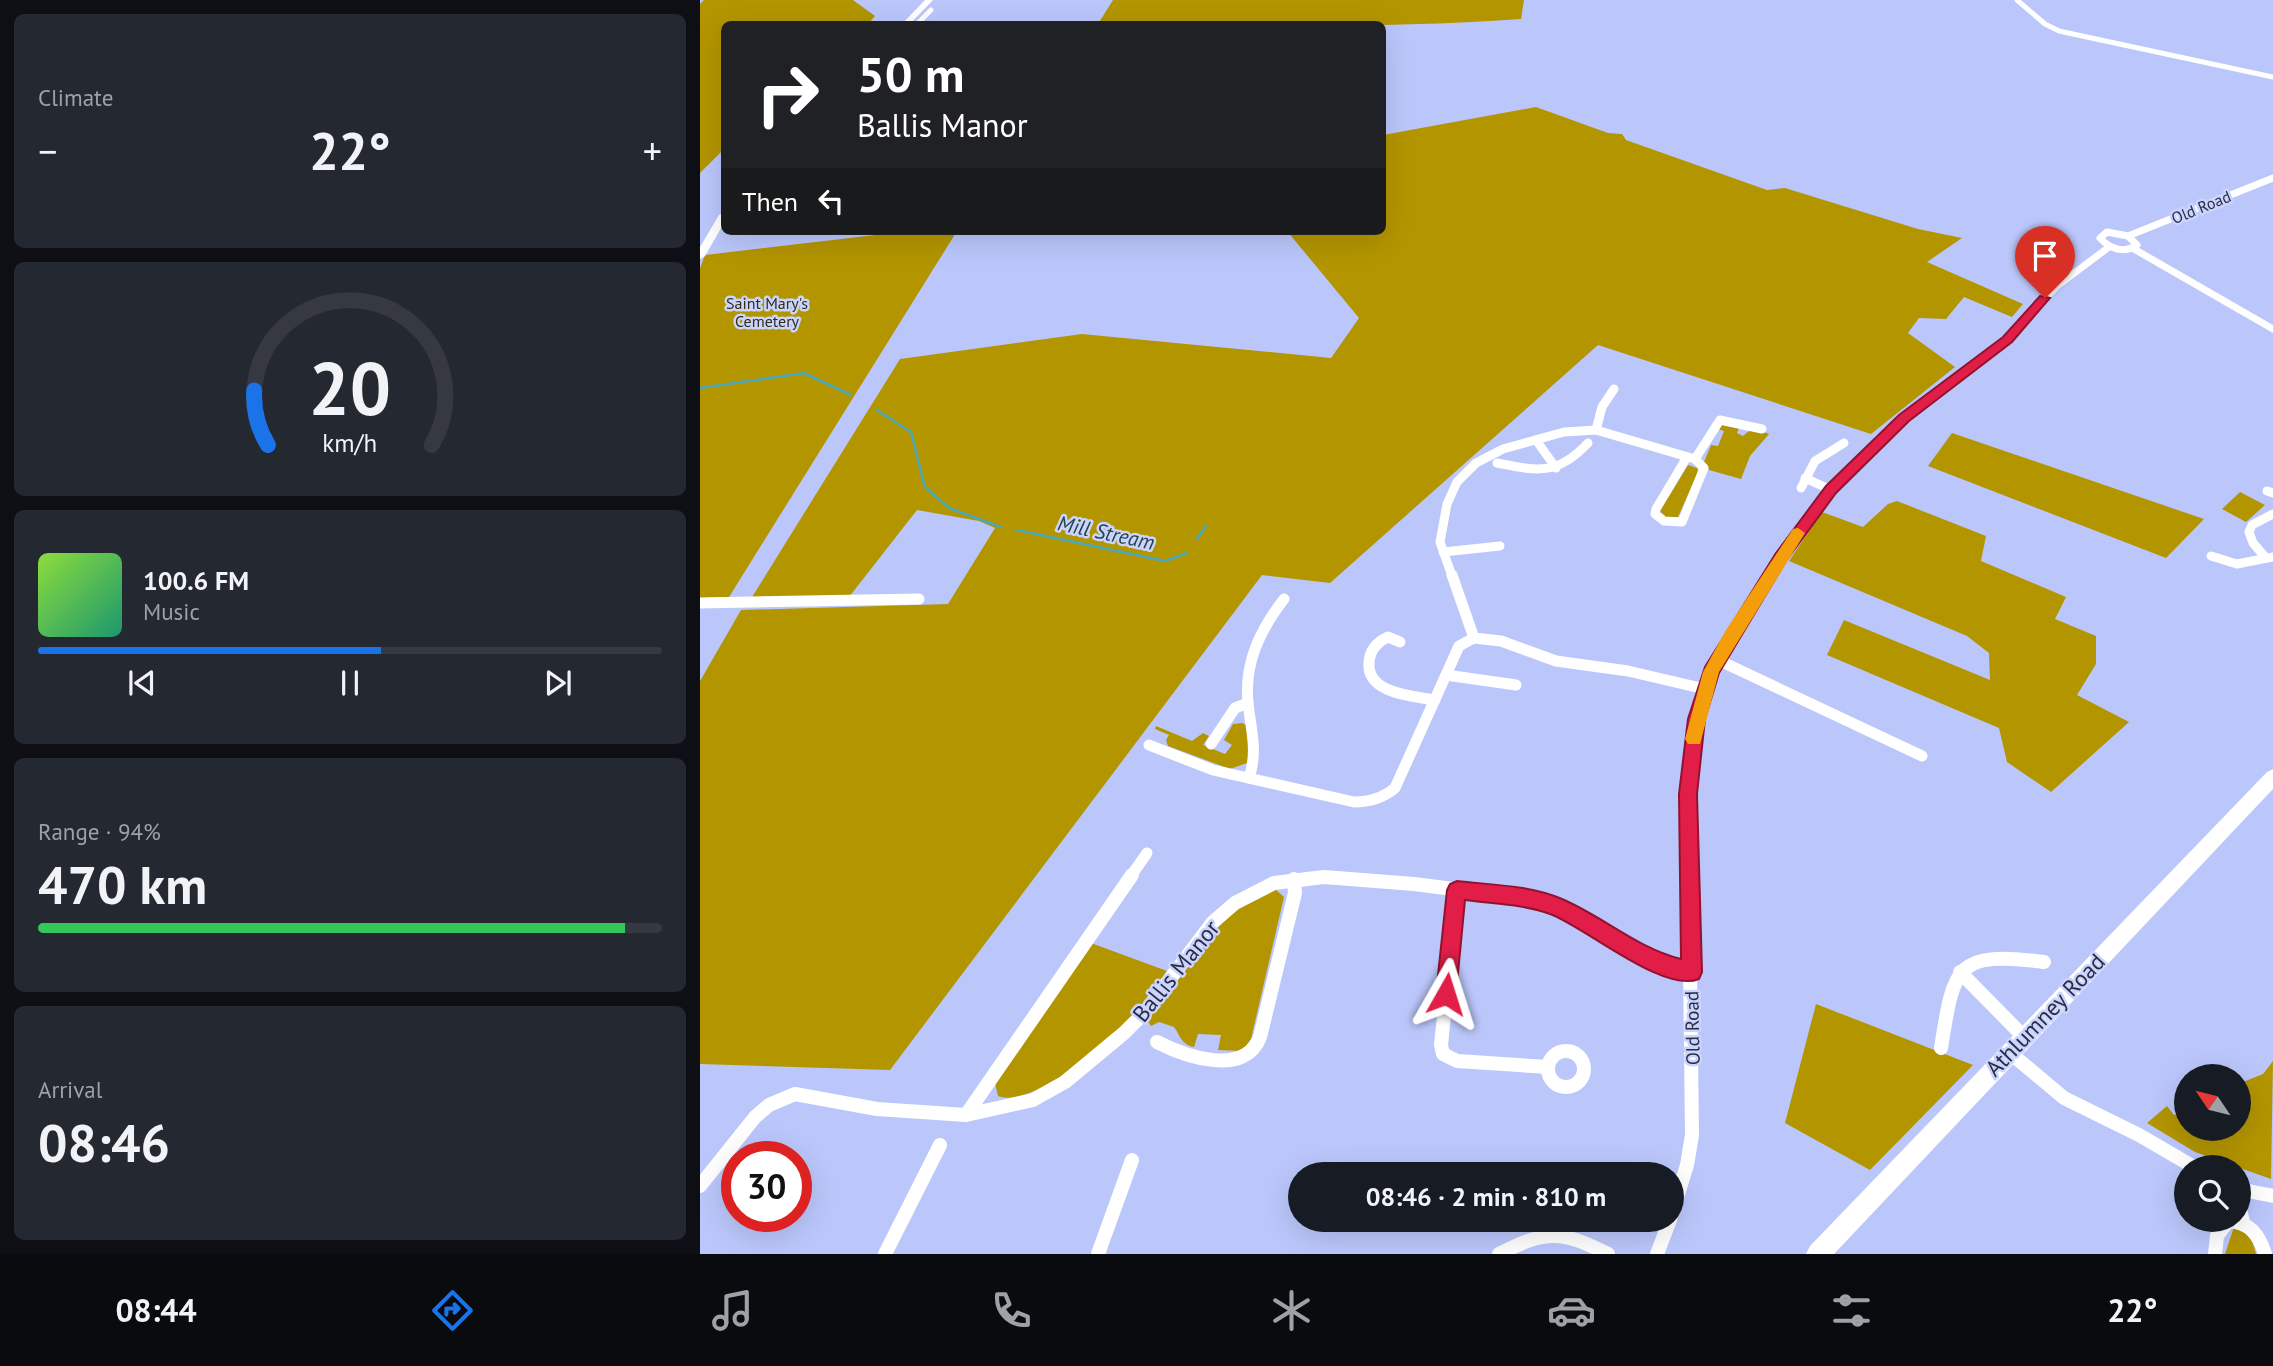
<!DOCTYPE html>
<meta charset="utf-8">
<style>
:root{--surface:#171b24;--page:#242831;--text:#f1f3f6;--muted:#9ea1a6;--line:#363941;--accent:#1a73e8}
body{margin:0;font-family:"PT Sans",sans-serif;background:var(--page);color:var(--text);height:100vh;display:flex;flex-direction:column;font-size:26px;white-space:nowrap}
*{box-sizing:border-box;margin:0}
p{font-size:23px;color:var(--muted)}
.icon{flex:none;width:38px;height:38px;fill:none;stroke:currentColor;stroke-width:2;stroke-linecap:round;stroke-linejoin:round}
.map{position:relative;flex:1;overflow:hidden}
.panel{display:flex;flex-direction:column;gap:14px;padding:14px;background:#0d0f14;width:700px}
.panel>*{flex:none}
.banner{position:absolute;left:21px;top:21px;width:665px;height:214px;border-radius:10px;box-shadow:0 7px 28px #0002;background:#202124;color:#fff;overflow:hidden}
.needle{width:46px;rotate:305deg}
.controls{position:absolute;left:1474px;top:1064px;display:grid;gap:14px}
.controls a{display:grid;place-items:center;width:77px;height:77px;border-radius:50%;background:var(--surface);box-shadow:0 7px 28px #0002;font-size:35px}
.speed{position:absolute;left:21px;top:1141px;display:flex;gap:14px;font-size:35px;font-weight:700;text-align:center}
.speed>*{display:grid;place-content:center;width:91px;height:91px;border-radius:50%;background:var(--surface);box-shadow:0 7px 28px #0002;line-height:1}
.speed .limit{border:10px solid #d22;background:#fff;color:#111}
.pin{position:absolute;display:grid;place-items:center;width:60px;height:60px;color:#fff;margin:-72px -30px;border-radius:50% 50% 50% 0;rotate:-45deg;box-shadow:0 0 7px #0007}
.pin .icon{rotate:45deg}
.me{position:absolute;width:77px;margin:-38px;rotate:6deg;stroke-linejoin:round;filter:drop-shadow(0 0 5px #0008)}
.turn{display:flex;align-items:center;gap:24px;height:147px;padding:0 21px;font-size:32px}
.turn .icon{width:91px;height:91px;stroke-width:2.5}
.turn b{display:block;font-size:49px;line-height:60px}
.then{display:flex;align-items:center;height:66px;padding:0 21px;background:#0003;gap:14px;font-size:26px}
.big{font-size:52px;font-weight:700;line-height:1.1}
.panel .card{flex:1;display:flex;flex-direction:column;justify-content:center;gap:10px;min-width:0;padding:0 24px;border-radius:10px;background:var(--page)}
.panel .dial{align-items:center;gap:0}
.dial svg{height:182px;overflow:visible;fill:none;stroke:var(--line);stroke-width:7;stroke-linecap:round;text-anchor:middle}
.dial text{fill:var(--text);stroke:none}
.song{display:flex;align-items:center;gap:21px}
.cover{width:84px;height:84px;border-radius:10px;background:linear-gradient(135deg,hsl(90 70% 55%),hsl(160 70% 35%))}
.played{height:7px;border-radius:4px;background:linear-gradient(90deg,var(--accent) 55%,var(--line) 55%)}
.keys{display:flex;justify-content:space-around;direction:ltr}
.heat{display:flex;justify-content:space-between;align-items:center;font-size:38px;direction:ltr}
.charge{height:10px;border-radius:5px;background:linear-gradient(90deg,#34c759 94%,var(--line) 0)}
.trip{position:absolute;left:588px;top:1162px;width:396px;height:70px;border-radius:35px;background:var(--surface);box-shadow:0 7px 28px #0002;font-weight:700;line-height:70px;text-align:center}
.tabs{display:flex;height:112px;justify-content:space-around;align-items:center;background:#090b0e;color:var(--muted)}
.tabs .icon{width:49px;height:49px}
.tabs .active{color:var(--accent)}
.tabs b{font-size:32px;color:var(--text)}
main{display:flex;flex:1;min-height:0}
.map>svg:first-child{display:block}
.green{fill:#b39500}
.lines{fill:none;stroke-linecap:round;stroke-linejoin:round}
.stream{stroke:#48a8bd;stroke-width:2.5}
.street-far4{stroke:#fff;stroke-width:5}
.street-far3{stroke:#fff;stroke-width:7}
.street-far2{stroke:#fff;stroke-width:9}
.street-far1{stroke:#fff;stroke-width:11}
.street{stroke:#fff;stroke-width:14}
.secondary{fill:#fff;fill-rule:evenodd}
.route{fill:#e11d48;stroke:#92132f;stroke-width:2}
.slow{fill:#f59e0b}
.labels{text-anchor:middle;stroke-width:5;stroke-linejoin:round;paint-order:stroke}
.far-street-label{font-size:16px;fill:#292d42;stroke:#cad4ff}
.far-park-label{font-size:16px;fill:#332d16;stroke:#cad4ff}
.street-label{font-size:19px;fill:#292d42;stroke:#cad4ff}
.water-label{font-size:21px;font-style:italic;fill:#27444b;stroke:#cad4ff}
.near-street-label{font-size:23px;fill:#292d42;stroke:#cad4ff}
</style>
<main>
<section class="panel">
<div class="card"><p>Climate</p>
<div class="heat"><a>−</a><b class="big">22°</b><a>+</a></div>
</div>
<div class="card dial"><svg viewBox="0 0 100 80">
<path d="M14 69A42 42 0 1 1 86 69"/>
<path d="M14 69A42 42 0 0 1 8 45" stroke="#1a73e8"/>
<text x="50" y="56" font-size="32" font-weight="700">20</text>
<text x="50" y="72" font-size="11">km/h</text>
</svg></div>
<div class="card">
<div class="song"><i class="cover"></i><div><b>100.6 FM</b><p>Music</p></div></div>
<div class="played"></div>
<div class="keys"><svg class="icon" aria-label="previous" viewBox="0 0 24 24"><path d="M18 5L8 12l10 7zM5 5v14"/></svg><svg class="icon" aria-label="pause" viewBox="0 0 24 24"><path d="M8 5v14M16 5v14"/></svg><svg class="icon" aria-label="next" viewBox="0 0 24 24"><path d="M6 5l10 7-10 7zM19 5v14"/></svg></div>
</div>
<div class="card"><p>Range · 94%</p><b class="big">470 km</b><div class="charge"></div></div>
<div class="card"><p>Arrival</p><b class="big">08:46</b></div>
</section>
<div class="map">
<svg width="1573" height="1254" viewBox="0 0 1573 1254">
<rect width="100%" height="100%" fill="#bbc7fb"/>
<g class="green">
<polygon points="4,0 153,0 175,16 168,24 24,24 24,149 0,173 0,4"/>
<path d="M413,0H824L821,19C681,29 539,25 398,24Z"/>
<polygon points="836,107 908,133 922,134 926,140 1067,190 1085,188 1218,229 1262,238 1227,262 1323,304 1312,317 1264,297 1246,319 1219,318 1208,333 1255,367 1171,434 898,345 630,583 562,575 190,1070 0,1064 0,681 41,610 248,604 295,528 279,521 217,510 149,597 52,597 200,359 382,334 631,358 659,318 587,231 682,231 683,135"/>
<polygon points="210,231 257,231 29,597 0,598 0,268 5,255"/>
<path d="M1017,424L1039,428L1037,433L1043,436C1052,427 1058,430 1069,434L1050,456L1041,479L1009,470L1004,462L1011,445L1018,446L1024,431L1014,428Z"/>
<polygon points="1252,433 1504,519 1466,558 1228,466"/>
<polygon points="988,465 997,468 998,472 978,517 968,519 960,511"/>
<polygon points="1540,492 1565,505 1546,522 1522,509"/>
<polygon points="1197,501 1286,536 1281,561 1366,597 1355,619 1396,636 1396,664 1377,695 1429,722 1351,792 1307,762 1299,728 1127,655 1144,620 1290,680 1289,653 1267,636 1089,561 1122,512 1163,527 1188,504"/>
<polygon points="542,723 546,725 551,754 547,763 530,769 468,746 466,740 469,735 455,729 456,726 492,741 503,733 509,736 503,745 525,754 532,745 524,740 533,724"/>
<path d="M575,889L584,897L551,1039L542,1051L518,1050L521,1035L498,1034L494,1047C481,1044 481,1037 474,1027L459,1022L451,1026L447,1020L511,934L540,906Z"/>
<path d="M391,943L467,971C458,983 451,995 442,1007C420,1034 333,1110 298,1096L295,1083Z"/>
<polygon points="1116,1004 1273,1065 1170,1170 1085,1123"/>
<polygon points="1573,1061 1571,1179 1495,1152 1447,1123 1467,1106 1474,1115 1486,1109 1486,1129 1538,1129 1538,1084 1563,1074"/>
<polygon points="1534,1227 1551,1236 1556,1254 1525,1254"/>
</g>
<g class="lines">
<g class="stream">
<polyline points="0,388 104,373 151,395"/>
<polyline points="177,410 211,432 224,484"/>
<polyline points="225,487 249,508 301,527"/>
<polyline points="317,530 465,561 487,553"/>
<polyline points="497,539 506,526"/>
</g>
<g class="street-far4">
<polyline points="1317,0 1345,24 1359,31 1573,77"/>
<polyline points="217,24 231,10"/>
</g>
<g class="street-far3">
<path d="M1407,232L1428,236L1437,245C1424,254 1410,249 1400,238Z"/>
<polyline points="1428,236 1573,178"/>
<polyline points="1434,249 1573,329"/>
<polyline points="1307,339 1357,286 1409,247"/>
</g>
<g class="street-far2">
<polyline points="896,430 902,407 914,389"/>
<polyline points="836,440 856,468"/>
<polyline points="987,457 956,509 955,514 964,521 982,522 1004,468 995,459"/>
<path d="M797,463C838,471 857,476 888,443"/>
<polyline points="1105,478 1131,490"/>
<polyline points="1101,488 1115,461 1144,443"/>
<polyline points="1567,491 1573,493"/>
<polyline points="743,552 800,546"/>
<polyline points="1511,556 1537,564 1573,557"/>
<polyline points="1566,558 1553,543 1549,532 1552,525 1573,514"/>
<polyline points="752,576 740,542 747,504 757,482 776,463 803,449 864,432 896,430 995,459 1020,420 1062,429"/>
<polyline points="1069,576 1131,490 1179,439 1309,337"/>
</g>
<g class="street-far1">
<polyline points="752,575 774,638"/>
<polyline points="0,603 219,599"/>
<path d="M700,642L688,637C677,642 670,650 669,662C666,694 713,696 735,700"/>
<polyline points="1018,660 1222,756"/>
<polyline points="746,675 816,685"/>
<polyline points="511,744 535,708 548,703"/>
<path d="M449,745L513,770L654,802C670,802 683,798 695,788L759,646L774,638L801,641L856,661L928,671L1005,689"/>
<path d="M549,778C558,751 551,730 548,703C544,663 560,630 584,599"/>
<polyline points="431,876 447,853"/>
<path d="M989,876C988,813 983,729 1012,671C1028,637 1051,606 1070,575"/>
</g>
<g class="street">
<polyline points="757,890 741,1045 743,1054 757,1061 848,1067"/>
<polyline points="1260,972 1324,1037"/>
<path d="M457,1042C486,1057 545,1077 560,1037L595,893L594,879"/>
<path d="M1241,1048C1254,965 1256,951 1344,962"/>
<circle cx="866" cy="1069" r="18"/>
<polyline points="1309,1052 1364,1098 1439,1135 1494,1167"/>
<polyline points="266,1115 432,875"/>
<polyline points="0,1186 55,1117 69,1105 95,1094 177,1109 266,1115 333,1100 365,1082 424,1033 445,1012 513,922 535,903 574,883 624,877 714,884 832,899 858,907 920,945 960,964 992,972"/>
<polyline points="1538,1189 1573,1196"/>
<polyline points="1538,1201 1543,1222"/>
<polyline points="971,1217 987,1165 992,1135 989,875"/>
<polyline points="185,1254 240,1145"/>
<polyline points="398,1254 432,1160"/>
<path d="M799,1254C846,1230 861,1230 908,1254"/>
<polyline points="957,1254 970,1220"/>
<path d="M1515,1254L1517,1236L1528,1221C1550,1222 1559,1235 1565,1254"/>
</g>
<g class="secondary">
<polygon points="225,0 233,0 210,24 202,24"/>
<polygon points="24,212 24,223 5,256 0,259 0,247 19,215"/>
<polygon points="1573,769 1573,789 1134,1254 1106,1254 1110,1246 1567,772"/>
</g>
</g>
<path class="route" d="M1340,296L1350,298L1312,342L1209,421L1136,493L1086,561L1019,673L1005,719L997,794L1002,972L999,979C963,994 884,926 850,914C823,904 793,904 765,900L756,994L753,1001L746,1004L739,1001L736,994L747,890L750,884L757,881C791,885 830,885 862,899C904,917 937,948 981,959L979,794L988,719L1005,667L1076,553L1126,486L1199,415L1303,337Z"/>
<polygon class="slow" points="1098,528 1105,533 1019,672 1000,744 988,744 985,739 1003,672 1026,630 1093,529"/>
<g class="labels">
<g class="far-street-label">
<text transform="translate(1501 207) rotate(-22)" y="6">Old Road</text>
</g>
<g class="far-park-label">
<text x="67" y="309">Saint Mary's<tspan x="67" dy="18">Cemetery</tspan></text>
</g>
<g class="street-label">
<text transform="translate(992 1028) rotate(-91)" y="7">Old Road</text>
</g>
<g class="water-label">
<text transform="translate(406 533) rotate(12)" y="7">Mill Stream</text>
</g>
<g class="near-street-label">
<text transform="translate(476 971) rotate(-51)" y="8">Ballis Manor</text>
<text transform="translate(1345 1015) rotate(-46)" y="8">Athlumney Road</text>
</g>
</g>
</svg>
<div class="controls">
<a><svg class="needle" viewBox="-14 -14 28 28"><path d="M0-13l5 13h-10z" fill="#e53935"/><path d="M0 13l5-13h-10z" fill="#9ea1a6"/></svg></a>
<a><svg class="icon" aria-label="search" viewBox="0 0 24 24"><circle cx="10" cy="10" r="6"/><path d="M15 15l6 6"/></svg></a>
</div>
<div class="speed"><div class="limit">30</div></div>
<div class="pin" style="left:1345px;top:298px;background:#d93025"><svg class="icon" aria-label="arrive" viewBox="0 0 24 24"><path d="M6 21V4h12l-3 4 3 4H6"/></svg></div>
<svg class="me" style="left:746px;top:994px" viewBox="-20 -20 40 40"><path d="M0-17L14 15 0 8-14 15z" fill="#e11d48" stroke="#fff" stroke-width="4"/></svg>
<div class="trip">08:46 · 2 min · 810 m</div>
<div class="banner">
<div class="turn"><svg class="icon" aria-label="right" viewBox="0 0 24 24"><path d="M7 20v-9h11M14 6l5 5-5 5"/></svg><div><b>50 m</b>Ballis Manor</div></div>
<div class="then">Then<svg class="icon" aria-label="left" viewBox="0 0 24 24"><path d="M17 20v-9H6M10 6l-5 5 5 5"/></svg></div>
</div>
</div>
</main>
<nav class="tabs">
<b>08:44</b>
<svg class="icon active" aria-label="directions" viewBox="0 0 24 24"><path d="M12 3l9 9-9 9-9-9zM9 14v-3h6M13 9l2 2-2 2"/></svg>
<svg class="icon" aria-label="music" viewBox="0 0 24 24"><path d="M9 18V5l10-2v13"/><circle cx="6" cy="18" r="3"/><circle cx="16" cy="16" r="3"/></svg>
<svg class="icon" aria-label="phone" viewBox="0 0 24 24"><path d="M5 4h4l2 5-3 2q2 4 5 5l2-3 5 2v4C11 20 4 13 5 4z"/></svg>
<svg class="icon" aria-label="climate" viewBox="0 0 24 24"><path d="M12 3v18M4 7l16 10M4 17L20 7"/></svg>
<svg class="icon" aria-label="car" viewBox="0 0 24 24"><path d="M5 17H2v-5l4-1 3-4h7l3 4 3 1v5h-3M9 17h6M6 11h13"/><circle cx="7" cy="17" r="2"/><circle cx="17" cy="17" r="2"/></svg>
<svg class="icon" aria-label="filters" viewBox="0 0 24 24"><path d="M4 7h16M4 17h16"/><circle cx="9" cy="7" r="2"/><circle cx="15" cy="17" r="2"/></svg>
<b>22°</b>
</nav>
